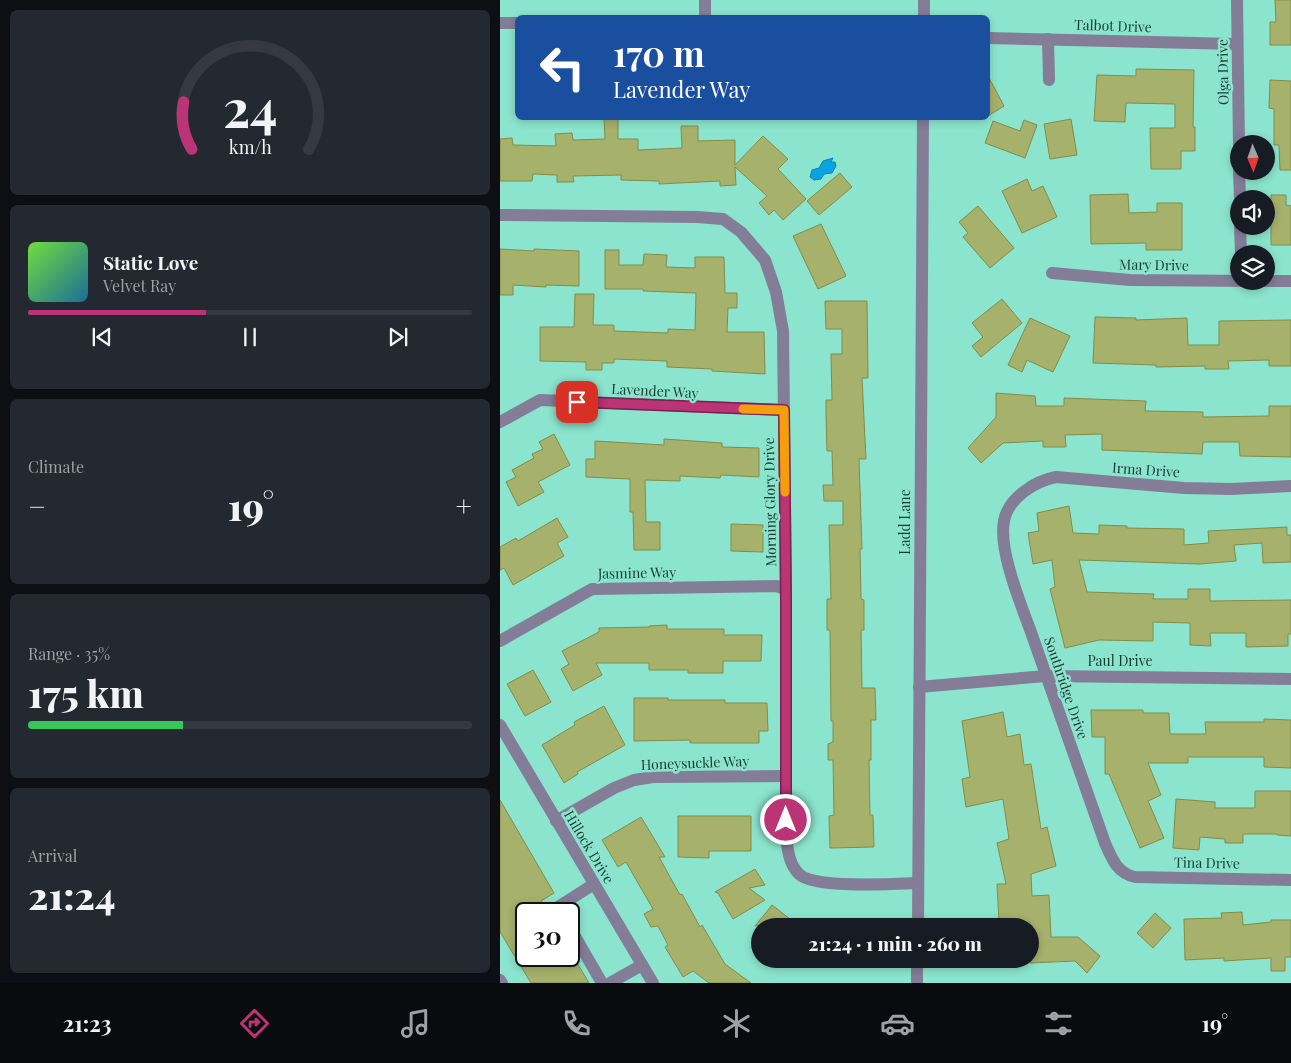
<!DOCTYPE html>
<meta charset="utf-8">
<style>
:root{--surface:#171b24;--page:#242831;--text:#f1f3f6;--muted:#9ea1a6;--line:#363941;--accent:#bb3475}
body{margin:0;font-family:"Playfair Display",serif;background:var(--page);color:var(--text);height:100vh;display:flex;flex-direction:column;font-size:19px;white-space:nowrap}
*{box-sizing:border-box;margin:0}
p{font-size:16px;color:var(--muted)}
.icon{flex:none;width:28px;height:28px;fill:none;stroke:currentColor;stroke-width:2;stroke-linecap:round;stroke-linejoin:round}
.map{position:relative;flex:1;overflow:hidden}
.sheet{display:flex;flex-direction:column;gap:10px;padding:10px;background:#0d0f14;width:500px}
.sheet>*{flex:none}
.hud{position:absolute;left:15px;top:15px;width:475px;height:105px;border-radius:8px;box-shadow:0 2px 8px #0003;background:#1a4fa0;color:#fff;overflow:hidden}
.needle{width:32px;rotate:178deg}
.controls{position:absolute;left:730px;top:135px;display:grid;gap:10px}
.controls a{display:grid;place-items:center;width:45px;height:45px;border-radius:50%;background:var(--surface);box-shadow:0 2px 8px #0003;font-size:25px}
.speed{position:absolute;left:15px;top:902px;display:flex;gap:10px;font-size:25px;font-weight:700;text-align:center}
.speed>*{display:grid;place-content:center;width:65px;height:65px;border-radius:50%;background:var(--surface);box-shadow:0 2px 8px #0003;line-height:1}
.speed .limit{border:2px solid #111;border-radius:8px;background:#fff;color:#111}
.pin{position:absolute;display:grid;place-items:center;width:42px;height:42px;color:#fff;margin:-21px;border-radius:10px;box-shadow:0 2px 8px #0006}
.me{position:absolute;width:55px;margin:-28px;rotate:0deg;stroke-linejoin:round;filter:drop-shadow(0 0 4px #0008)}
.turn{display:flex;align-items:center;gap:18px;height:105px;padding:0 15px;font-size:22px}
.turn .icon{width:65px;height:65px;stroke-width:2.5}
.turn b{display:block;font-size:35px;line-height:42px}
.big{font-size:38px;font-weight:800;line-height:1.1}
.sheet .tile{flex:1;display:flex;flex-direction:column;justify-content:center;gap:8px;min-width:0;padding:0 18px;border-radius:8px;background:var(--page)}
.sheet .dial{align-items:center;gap:0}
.dial svg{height:130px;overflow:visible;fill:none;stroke:var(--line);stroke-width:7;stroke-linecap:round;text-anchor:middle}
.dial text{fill:var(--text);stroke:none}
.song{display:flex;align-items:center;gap:15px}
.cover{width:60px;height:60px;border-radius:8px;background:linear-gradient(135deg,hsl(100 70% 55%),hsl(200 70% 35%))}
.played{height:5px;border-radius:2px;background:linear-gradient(90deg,var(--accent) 40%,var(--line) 40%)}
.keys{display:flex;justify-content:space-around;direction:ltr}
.heat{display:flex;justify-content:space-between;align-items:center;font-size:28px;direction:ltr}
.charge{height:8px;border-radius:4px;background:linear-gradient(90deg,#34c759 35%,var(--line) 0)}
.trip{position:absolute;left:251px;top:918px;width:288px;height:50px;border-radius:25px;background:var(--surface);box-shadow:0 2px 8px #0003;font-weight:800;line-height:50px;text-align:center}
.tab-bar{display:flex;height:80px;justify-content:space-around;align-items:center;background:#090b0e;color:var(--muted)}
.tab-bar .icon{width:35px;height:35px}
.tab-bar .current{color:var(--accent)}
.tab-bar b{font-size:22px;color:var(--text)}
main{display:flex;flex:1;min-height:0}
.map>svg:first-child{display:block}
.water{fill:#0aa3e2;stroke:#0d84ad}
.building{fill:#a6b16c;stroke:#838c48}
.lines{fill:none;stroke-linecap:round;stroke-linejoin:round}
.minor{stroke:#837d98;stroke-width:12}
.route-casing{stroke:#7a224c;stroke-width:12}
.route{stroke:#bb3475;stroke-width:9}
.slow{stroke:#f59e0b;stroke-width:9}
.labels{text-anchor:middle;stroke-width:5;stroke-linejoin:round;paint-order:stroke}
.street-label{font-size:14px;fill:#153b32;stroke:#8be4cd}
</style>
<main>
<section class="sheet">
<div class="tile dial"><svg viewBox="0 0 100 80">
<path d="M14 69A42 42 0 1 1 86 69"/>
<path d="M14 69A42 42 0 0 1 9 40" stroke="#bb3475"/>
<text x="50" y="56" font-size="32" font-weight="700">24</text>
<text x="50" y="72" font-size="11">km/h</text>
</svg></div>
<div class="tile">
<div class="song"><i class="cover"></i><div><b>Static Love</b><p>Velvet Ray</p></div></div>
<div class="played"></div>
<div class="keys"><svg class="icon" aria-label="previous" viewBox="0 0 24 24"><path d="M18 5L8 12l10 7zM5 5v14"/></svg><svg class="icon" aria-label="pause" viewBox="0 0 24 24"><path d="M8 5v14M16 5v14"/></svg><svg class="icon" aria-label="next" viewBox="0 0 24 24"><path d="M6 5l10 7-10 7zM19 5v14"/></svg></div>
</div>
<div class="tile"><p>Climate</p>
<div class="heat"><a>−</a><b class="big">19°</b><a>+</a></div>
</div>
<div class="tile"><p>Range · 35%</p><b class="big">175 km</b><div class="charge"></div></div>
<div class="tile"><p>Arrival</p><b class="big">21:24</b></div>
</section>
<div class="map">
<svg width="791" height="983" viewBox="0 0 791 983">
<rect width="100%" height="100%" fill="#8be4cd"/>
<polygon class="water" points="333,158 331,162 335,162 336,166 332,173 324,174 321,179 314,180 310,177 312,170 319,168 323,161"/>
<g class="building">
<polygon points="775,0 791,0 791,45 770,45 770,22 776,22"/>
<polygon points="636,69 694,70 693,127 695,127 695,151 681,151 681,169 651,169 650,128 675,128 675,104 626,103 625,122 594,121 597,75 636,76"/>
<polygon points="488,76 504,106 488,116"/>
<polygon points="770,80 791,81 791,170 780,170 779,145 774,145 774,109 769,108"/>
<polygon points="104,118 118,118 118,139 138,139 138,150 182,148 181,126 198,126 198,141 235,140 235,165 263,136 288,159 278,169 306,199 283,220 274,210 269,215 259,203 267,196 235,167 236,185 220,186 220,181 159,184 159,181 121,180 121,175 73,176 74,182 57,182 57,175 33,174 32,181 0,181 0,139 12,138 13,145 56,146 55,134 72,133 73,140 105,139"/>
<polygon points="571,119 577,155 550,159 544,124"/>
<polygon points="524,120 537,125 525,158 485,143 493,121 520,131"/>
<polygon points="340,173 352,187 319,215 307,201"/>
<polygon points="527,179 532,191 543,186 557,217 522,233 502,191"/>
<polygon points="628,194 629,213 657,212 657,203 682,203 682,250 646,250 646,243 591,244 590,195"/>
<polygon points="771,195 786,195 786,205 791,206 791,245 771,245"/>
<polygon points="478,206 514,248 490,268 463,237 468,233 459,222"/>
<polygon points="321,224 346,276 318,289 293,236"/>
<polygon points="0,249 34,251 34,249 79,251 79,286 46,285 46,287 13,285 13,295 0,295"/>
<polygon points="105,250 119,250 119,265 143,265 144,254 167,255 166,267 195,268 195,257 224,257 225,293 237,293 237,308 228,308 227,332 264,332 265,374 212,371 212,369 167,367 167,361 114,359 114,363 102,363 102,370 86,370 86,362 40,361 40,327 74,327 75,294 94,294 93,325 114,325 114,331 168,333 168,329 195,330 196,293 143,291 143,289 105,289"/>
<polygon points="502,299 522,323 481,357 472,346 483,337 472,323"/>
<polygon points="325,301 367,301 368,378 362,378 366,459 359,459 362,549 360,549 361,599 364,600 364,630 361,630 362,688 375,688 376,720 371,720 371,760 369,760 370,815 373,815 374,847 330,848 329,816 334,815 333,760 328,760 328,744 333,742 333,721 331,721 330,630 327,630 327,599 331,599 329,525 343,525 343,501 324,501 323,485 333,485 332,451 327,451 326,414 326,400 332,400 331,354 342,354 342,329 326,329"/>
<polygon points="595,317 636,318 636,320 687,318 688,345 719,345 719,321 791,320 791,366 769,366 769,360 728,361 729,369 705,369 705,366 656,367 656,365 593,363"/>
<polygon points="530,318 570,336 553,372 527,360 522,372 508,365"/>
<polygon points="496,393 535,396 536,406 564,406 564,398 646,401 645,411 703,412 703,417 769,416 769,406 791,406 791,457 740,456 739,442 703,442 702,454 602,450 602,434 565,435 566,447 543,447 543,441 503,443 481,463 468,448 496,417"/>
<polygon points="54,434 70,465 38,482 44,492 18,506 6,482 16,477 12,470 34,458 32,454 43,449 39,442"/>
<polygon points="164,439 222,443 222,447 259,448 259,477 221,475 220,478 180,476 180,481 145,480 146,522 160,522 160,550 134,550 133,512 130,512 130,479 86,477 86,459 95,459 95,441 164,445"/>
<polygon points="569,506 573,533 599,534 599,525 627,526 627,528 684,529 684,545 709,543 708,531 787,527 787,535 791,535 791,562 763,563 762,543 734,545 736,561 700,564 579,560 587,592 654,594 653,599 688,599 688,589 710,589 710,601 791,600 791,634 788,634 788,646 746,647 746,633 710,633 711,646 690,645 690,623 653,622 653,641 599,640 565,648 550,589 555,587 552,560 533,564 528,533 539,531 537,513"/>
<polygon points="57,518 68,537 57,543 64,556 13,585 4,568 0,570 0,547 16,538 18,541"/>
<polygon points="231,524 263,525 263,552 231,551"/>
<polygon points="167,625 167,629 224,629 224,635 262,635 261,661 223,661 223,673 188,673 188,670 149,670 149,663 96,663 102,675 73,691 61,669 69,664 62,651 99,632 99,628 149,627 149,626"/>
<polygon points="33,670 51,702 25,716 7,684"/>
<polygon points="134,698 168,698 168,700 225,700 225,703 267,703 268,731 259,731 259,743 190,743 190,740 134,741"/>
<polygon points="104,706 125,745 77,772 78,774 64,783 42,745 75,725 74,722"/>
<polygon points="591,710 643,710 643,713 669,713 670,734 706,734 705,722 764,722 764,719 791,720 791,768 764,767 764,757 688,757 688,763 648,763 661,795 648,801 664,838 640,848 609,774 605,774 605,737 592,737"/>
<polygon points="503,712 507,737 520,734 524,765 531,764 541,829 547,827 556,866 531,874 532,896 549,895 551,937 578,937 600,956 587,973 575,961 530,963 530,922 499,923 497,884 506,884 497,843 509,839 503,799 466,807 462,779 470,777 462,721"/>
<polygon points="755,791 791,791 791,836 777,835 777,834 743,834 743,843 725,843 725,839 700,837 699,850 673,848 676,799 715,802 715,808 755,808"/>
<polygon points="0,800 54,893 41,901 48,914 26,914 26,956 73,956 89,983 31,983 0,932"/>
<polygon points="178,816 251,816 251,851 209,851 209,858 178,857"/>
<polygon points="141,817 165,857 159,857 180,895 182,894 200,927 202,925 225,964 251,983 209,983 193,971 183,977 165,947 168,945 158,926 151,927 144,914 153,909 126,862 118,867 102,840"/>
<polygon points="255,869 265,885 249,888 265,900 233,919 218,893 215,892"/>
<polygon points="272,905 290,919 285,926 255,926"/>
<polygon points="742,912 743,925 771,922 771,920 791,920 791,957 785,957 785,971 771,971 771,958 724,961 724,958 685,960 684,919 722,918 721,913"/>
<polygon points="655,913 671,928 653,948 637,933"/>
</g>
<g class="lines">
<g class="minor">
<polyline points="205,0 205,18"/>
<polyline points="737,0 739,144"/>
<polyline points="424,18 424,0"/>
<polyline points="0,23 18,23"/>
<polyline points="488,38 737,44"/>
<polyline points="548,39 549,80"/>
<polyline points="739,171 740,199"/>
<path d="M0,215L197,217L223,219L241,232L265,260L276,292L283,331L286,600V838C288,851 289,864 299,874C314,889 394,884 418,883"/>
<polyline points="740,226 741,254"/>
<polyline points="552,273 630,280 756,281"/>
<polyline points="766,281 791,281"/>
<polyline points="0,422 40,400 284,410"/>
<path d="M791,486L730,489L684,488L556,477C535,481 508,498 504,521C498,550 522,607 532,635C556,705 581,774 605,843C612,859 617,873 635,877L791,880"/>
<polyline points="0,641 92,589 277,586 286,590"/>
<polyline points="419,687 546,676 791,679"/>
<polyline points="0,725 153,983"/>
<polyline points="56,821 114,788 134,780 153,777 286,776"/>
<polyline points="62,914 58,907 94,884"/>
<polyline points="69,926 102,983"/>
<polyline points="418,926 423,118"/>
<polyline points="0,980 2,983"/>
<polyline points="110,983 142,965"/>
<polyline points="417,983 417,959"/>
</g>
</g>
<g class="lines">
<g class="route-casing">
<polyline id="route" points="77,402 284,410 286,600 286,820"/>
</g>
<use href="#route" class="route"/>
<polyline class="slow" points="243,409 284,410 285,492"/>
</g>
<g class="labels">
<g class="street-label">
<text transform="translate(613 26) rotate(2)" y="5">Talbot Drive</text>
<text transform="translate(723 72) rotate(-91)" y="5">Olga Drive</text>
<text transform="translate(654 265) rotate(1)" y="5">Mary Drive</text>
<text transform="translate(155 391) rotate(3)" y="5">Lavender Way</text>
<text transform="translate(646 470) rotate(4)" y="5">Irma Drive</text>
<text transform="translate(270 502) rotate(-91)" y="5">Morning Glory Drive</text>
<text transform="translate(405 522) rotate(-90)" y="5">Ladd Lane</text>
<text transform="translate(137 573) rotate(-1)" y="5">Jasmine Way</text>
<text x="620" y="666">Paul Drive</text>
<text transform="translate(566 688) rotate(71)" y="5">Southridge Drive</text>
<text transform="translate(195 763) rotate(-2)" y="5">Honeysuckle Way</text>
<text transform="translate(89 847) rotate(59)" y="5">Hillock Drive</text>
<text transform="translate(707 863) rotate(1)" y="5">Tina Drive</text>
</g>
</g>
</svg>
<div class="controls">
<a><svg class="needle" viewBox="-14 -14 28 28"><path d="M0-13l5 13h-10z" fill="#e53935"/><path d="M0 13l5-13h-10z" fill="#9ea1a6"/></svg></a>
<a><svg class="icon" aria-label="sound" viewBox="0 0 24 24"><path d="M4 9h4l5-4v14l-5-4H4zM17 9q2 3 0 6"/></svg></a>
<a><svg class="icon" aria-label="layers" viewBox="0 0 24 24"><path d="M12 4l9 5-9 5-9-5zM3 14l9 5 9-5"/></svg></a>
</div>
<div class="speed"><div class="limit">30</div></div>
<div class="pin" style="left:77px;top:402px;background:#d93025"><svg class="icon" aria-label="arrive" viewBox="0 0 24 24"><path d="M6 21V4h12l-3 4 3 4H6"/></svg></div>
<svg class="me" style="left:286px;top:820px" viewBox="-20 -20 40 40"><circle r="17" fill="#bb3475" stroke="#fff" stroke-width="3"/><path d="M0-11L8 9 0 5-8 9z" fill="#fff"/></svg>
<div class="trip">21:24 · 1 min · 260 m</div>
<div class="hud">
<div class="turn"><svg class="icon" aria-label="left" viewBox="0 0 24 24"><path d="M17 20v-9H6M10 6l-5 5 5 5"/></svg><div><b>170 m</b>Lavender Way</div></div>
</div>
</div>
</main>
<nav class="tab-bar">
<b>21:23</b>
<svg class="icon current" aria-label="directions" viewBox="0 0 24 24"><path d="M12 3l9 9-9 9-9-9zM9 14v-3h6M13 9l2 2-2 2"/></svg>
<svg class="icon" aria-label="music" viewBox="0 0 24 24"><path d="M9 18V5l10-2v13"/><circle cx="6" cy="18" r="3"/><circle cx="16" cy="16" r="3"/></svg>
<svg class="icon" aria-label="phone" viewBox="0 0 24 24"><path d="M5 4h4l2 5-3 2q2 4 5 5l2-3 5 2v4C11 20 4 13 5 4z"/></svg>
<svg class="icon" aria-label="climate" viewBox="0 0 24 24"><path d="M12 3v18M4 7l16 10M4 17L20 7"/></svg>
<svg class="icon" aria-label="car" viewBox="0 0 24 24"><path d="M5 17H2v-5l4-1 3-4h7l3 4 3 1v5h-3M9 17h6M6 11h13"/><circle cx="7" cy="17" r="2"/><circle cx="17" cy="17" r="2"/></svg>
<svg class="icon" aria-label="filters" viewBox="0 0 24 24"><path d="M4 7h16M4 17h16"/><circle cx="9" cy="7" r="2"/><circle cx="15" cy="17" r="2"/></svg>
<b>19°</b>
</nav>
